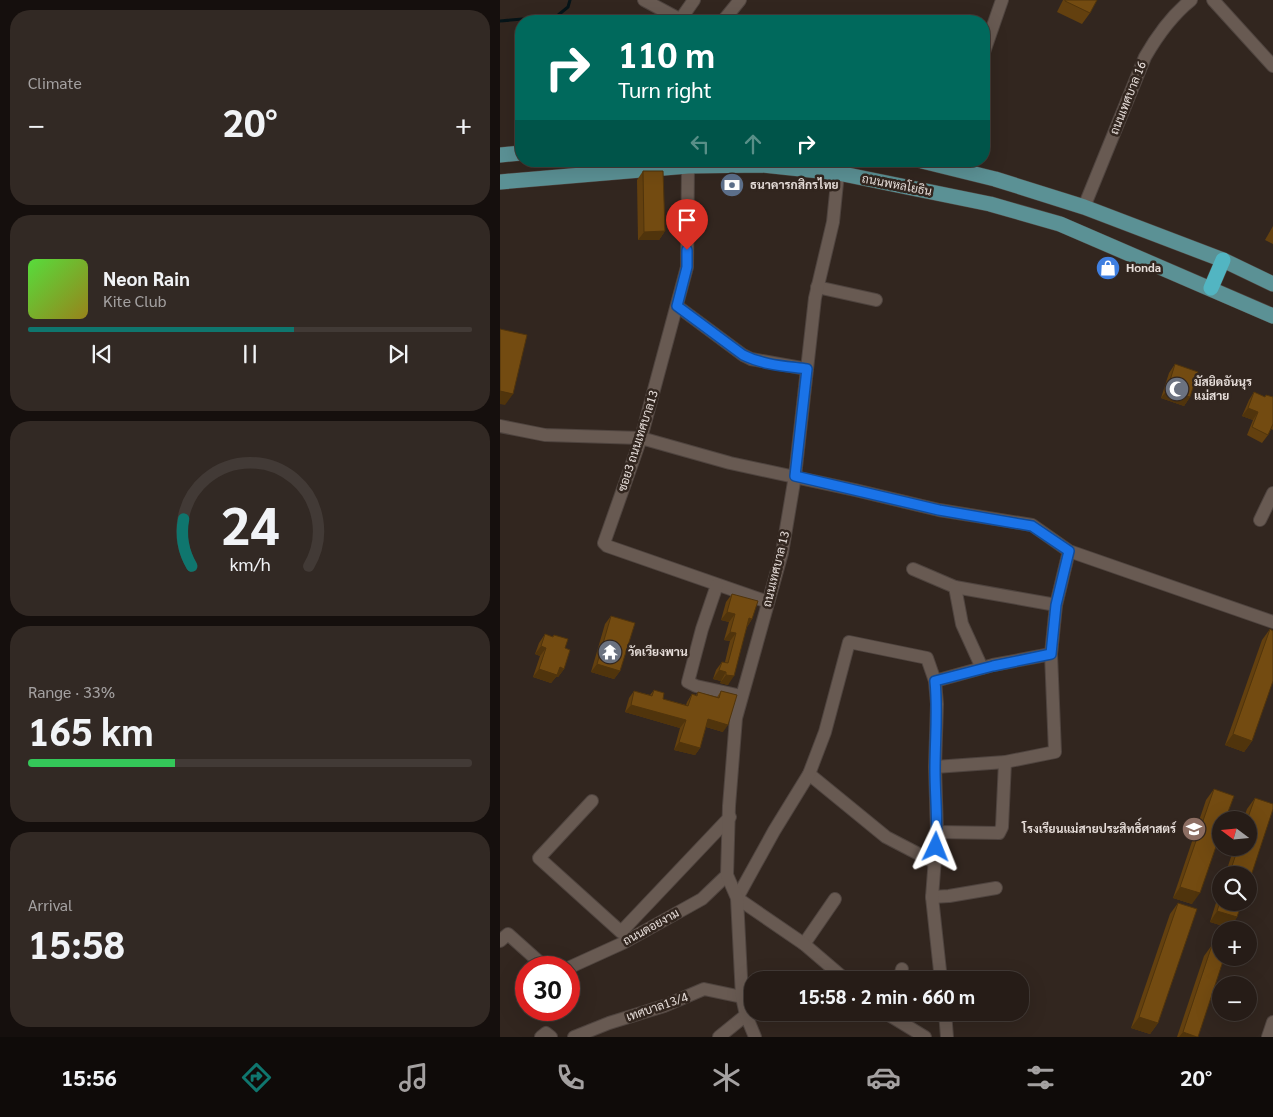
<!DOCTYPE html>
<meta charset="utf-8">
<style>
:root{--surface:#261c17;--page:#322924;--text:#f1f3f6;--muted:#a4a1a1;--line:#423a36;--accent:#0f766e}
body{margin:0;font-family:Georgia,Sarabun,serif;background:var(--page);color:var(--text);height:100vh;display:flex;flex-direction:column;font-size:19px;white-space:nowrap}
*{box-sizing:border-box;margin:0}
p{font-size:16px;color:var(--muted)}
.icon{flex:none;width:28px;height:28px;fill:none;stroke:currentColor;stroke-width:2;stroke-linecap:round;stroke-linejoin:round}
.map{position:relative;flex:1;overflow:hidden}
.sheet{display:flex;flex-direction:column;gap:10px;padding:10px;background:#150f0d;width:500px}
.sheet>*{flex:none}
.banner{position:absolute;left:15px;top:15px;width:475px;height:152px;border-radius:20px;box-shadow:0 5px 20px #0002,0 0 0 1px var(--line);background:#00695c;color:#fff;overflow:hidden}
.needle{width:32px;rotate:286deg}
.fabs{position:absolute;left:712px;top:811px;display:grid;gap:10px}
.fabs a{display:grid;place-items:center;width:45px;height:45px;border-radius:50%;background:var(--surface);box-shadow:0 5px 20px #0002,0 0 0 1px var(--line);font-size:25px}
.speed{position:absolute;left:15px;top:956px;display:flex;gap:10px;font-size:25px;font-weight:700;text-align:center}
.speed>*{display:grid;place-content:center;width:65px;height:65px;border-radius:50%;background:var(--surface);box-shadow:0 5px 20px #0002,0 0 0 1px var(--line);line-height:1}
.speed .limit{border:8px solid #d22;background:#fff;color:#111}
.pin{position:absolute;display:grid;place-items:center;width:42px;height:42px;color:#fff;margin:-51px -21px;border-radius:50% 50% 50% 0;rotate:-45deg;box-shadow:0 0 5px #0007}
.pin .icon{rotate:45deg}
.me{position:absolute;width:55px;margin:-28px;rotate:2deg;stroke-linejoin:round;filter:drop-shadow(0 0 4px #0008)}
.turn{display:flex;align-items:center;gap:18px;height:105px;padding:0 20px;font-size:22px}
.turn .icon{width:65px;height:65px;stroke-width:2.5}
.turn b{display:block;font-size:35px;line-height:42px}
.lanes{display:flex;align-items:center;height:48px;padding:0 20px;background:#0003;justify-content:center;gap:25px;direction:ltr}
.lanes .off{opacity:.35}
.big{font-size:38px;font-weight:700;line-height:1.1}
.sheet .card{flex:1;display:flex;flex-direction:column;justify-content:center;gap:8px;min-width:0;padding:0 18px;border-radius:20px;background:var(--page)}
.sheet .dial{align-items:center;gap:0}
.dial svg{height:130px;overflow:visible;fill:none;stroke:var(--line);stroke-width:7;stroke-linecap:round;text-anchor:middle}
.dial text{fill:var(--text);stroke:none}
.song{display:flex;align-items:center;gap:15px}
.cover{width:60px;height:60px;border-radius:8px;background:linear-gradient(135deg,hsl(110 70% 55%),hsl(50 70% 35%))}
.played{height:5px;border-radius:2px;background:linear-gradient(90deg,var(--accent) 60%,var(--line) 60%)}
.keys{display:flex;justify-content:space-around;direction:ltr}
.heat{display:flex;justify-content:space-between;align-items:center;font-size:28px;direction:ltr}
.charge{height:8px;border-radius:4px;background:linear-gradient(90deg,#34c759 33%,var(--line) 0)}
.trip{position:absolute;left:244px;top:971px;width:285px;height:50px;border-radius:20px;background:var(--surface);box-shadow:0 5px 20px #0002,0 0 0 1px var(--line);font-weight:700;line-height:50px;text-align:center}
.dock{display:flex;height:80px;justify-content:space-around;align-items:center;background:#0f0b09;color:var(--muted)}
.dock .icon{width:35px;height:35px}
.dock .selected{color:var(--accent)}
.dock b{font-size:22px;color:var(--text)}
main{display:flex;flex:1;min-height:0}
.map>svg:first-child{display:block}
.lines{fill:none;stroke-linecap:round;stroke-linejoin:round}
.stream{stroke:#061418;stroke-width:3}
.minor-casing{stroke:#4f443f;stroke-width:14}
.major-casing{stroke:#4f443f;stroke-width:16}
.highway-casing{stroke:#4f443f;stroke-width:16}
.minor{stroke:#685a52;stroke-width:12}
.major{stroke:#5b9195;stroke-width:15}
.highway{stroke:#52b5c2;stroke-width:15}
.wall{fill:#63400f}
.shaded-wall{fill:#50340c}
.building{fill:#734b11;stroke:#50340c}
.route-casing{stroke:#114b97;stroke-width:12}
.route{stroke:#1a73e8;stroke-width:9}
.labels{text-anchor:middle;stroke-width:5;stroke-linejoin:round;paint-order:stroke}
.street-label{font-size:12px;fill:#e7deda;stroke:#32261f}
.poi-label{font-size:12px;font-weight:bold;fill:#e7deda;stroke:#32261f;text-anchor:start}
</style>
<main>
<section class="sheet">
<div class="card"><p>Climate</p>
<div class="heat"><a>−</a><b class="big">20°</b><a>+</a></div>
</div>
<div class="card">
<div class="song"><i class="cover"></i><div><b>Neon Rain</b><p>Kite Club</p></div></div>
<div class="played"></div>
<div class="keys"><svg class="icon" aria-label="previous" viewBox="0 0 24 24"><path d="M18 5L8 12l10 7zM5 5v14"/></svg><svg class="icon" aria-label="pause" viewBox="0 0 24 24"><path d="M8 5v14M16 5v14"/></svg><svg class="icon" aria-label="next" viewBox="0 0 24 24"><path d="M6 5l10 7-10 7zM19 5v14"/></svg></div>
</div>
<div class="card dial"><svg viewBox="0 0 100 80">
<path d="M14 69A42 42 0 1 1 86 69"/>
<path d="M14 69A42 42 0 0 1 9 40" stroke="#0f766e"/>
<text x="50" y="56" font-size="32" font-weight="700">24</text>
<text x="50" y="72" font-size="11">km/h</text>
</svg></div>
<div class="card"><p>Range · 33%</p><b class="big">165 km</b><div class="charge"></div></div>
<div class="card"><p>Arrival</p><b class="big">15:58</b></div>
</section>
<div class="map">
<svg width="773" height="1037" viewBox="0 0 773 1037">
<rect width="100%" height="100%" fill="#32261f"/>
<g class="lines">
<polyline class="stream" points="0,21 57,16 68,7 70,0"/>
<g class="minor-casing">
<g id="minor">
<polyline points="144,0 183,21"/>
<polyline points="713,0 773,66"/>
<polyline points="180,20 194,0"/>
<polyline points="223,21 240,0"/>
<polyline points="484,52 502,0"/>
<polyline points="188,166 187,267 141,438 104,543 107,546 268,602"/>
<path d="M584,207L645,57C657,36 671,16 691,0"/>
<polyline points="317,287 376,300"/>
<polyline points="177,306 243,355 251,359 307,369"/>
<polyline points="0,426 45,435 141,438 230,463 355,490 439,510 532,525 569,551 773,622"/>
<polyline points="760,520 773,493"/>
<polyline points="413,569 455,587 556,605"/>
<polyline points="217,585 202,629 188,682 196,686 237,695"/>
<polyline points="455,587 462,624 482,668"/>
<polyline points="435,681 493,665 551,654"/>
<polyline points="435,767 505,762 555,752 551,654 556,605 569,551"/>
<polyline points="309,774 386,837 434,862"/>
<polyline points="92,801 39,858 121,932 230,817"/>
<polyline points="437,832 499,833 502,827 505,762"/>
<polyline points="432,897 449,896 496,888"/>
<polyline points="0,941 8,934 46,968"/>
<polyline points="304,944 335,899"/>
<polyline points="68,968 123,943 202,899 227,875"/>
<polyline points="346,980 304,944 237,898 274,831 309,774 325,732 349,642 427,658 435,681 437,704 435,767 437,832 432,897 441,980"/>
<polyline points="399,980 402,969"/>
<polyline points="384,1012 425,1037"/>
<polyline points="445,1012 447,1037"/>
<polyline points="41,1037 46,1033 51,1037"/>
<polyline points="74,1037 109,1023 164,1006 204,989 242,997"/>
<polyline points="219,1037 246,1015"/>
<polyline points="255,1037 246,1015 242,997 237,898 227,875 229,806 236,718 282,553 295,476 315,298 333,222 338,173"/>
<polyline points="768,1037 773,1022"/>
</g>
</g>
<g class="major-casing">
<g id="major">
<polyline points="0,155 21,153"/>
<polyline points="422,161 495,179 584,207 723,260 773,284"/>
<polyline points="0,182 188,166 263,165 338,173 490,204 560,224 773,316"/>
</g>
</g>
<g class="highway-casing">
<polyline id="highway" points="711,288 723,260"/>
</g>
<use href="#minor" class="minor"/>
<use href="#major" class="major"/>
<use href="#highway" class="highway"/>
</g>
<g class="wall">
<polygon points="563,0 597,0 590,13 582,24 557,12"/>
<polygon points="143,171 165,231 159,240 138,240 137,180"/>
<polygon points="773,226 773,244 765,240"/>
<polygon points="675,364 690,397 684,406 661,398 669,373"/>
<polygon points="754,392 765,397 766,395 773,397 773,430 771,429 768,435 762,443 747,435 753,420 742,416 749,400"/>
<polygon points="232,594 252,619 247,627 228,685 220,683 221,681 213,679 216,670 222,662 225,662 230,641 224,640 229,622 221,620 226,602"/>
<polygon points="111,616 120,671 114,679 91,672 105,624"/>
<polygon points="770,629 752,741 744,752 725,745 762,640"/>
<polygon points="45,634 52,637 54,635 65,648 64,669 58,677 56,677 51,683 33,677 40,656 35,654 39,643"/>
<polygon points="154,690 163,699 186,705 187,702 192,694 196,695 198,692 217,697 221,691 223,732 206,727 200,748 195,755 174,750 180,728 125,712 129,698 134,691 150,695"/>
<polygon points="714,789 692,904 673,898 706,800"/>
<polygon points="755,798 749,875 725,875 734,848 749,848 749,820 743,820 747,809"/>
<polygon points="721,887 721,902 737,917 730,928 710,922"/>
<polygon points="678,903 658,1023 650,1034 631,1028 670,914"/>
<polygon points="712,945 698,1037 677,1037 704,956"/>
</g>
<g class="shaded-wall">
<polygon points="165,231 159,240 138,240 144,232"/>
<polygon points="667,390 690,397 684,406 661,398"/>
<polygon points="0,391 13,394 5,405 0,404"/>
<polygon points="748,408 758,412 753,420 742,416"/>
<polygon points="227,612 235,614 229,622 221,620"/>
<polygon points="249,618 252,619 247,627"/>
<polygon points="230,632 236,633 230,641 224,640"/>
<polygon points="41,646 46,648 40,656 35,654"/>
<polygon points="97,664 120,671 114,679 91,672"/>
<polygon points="60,667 64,669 58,677 56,677 51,683 33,677 39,669"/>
<polygon points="219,670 226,672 221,681 213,679"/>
<polygon points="226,675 234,676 228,685 220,683"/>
<polygon points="131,705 186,720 180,728 125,712"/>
<polygon points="208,719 228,725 223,732 203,726"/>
<polygon points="733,734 752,741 744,752 725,745"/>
<polygon points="179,742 200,748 195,755 174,750"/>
<polygon points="680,887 700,893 692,904 673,898"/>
<polygon points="717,911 737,917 730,928 710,922"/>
<polygon points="639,1017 658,1023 650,1034 631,1028"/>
<polygon points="683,1032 697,1037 679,1037"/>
</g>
<g class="building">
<polygon points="565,0 597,0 590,13 565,1"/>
<polygon points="143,171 163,171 165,231 144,232"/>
<polygon points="0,329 27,335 13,394 0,391"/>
<polygon points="675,364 698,372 690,397 667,390"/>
<polygon points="754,392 765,397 766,395 773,397 773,424 768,435 752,427 758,412 748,408"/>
<polygon points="232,594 258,601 252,619 249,618 234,676 226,675 226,672 219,670 222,662 228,663 236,633 230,632 235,614 227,612"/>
<polygon points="111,616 135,623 120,671 97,664"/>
<polygon points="770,629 773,631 773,681 752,741 733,734"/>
<polygon points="45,634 53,637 54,635 68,639 65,648 70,650 64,669 60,667 57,675 39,669 46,648 41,646"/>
<polygon points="154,690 164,693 163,699 188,706 192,694 197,696 198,692 219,698 221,691 237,695 228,725 208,719 200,748 179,742 186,720 131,705 134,691 152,696"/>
<polygon points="714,789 734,796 725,820 721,820 721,832 700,893 680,887"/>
<polygon points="755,798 773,804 773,809 749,882 749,875 729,875 738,848 749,848 749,820 747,820"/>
<polygon points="721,899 721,902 742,902 737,917 717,911"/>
<polygon points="678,903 697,909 658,1023 639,1017"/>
<polygon points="712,945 721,949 721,958 724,958 698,1037 697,1037 683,1032"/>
</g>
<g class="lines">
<g class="route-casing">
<path id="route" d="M187,250V267L177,306L243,355C263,365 285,366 307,369L295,476L439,510L532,526L569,551L556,605L551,654L493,666L435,681C438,711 435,740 435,770C435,795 438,821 436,847"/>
</g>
<use href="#route" class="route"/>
</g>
<defs>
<g id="bank-disc" transform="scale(1.25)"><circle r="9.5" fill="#5c6f8a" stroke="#32261f"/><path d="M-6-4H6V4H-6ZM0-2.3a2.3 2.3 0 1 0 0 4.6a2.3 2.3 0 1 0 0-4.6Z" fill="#fff"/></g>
<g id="shop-disc" transform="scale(1.25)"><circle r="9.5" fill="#3f7fe0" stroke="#32261f"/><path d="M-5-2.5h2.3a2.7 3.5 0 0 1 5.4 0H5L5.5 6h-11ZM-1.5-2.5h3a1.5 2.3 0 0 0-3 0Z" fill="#fff"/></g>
<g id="mosque-disc" transform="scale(1.25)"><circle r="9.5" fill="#6b7280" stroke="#32261f"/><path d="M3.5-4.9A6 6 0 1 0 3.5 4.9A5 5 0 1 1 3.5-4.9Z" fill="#fff"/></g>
<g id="temple-disc" transform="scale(1.25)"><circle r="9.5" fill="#6b7280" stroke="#32261f"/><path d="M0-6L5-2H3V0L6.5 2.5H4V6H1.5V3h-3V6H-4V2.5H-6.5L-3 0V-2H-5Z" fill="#fff"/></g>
<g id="school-disc" transform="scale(1.25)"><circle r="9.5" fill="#8d6e63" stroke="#32261f"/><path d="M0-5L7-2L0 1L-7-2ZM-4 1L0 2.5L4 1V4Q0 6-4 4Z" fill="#fff"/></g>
</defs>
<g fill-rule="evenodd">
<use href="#bank-disc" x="232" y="185"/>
<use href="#shop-disc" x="608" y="268"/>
<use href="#mosque-disc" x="677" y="389"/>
<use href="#temple-disc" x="110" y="652"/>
<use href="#school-disc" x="694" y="829"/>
</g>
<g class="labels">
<g class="street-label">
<text transform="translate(628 98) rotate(-68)" y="4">ถนนเทศบาล 16</text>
<text transform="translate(397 185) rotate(11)" y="4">ถนนพหลโยธิน</text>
<text transform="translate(138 441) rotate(-72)" y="4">ซอย3 ถนนเทศบาล13</text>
<text transform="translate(276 569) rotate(-76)" y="4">ถนนเทศบาล 13</text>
<text transform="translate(151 927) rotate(-29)" y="4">ถนนดอยงาม</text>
<text transform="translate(157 1007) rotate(-19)" y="4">เทศบาล13/4</text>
</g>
<g class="poi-label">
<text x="250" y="189">ธนาคารกสิกรไทย</text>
<text x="626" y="272">Honda</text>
<text x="694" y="386">มัสยิดอันนุร<tspan x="694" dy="14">แม่สาย</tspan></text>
<text x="128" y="656">วัดเวียงพาน</text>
<text x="676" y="833" text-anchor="end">โรงเรียนแม่สายประสิทธิ์ศาสตร์</text>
</g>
</g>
</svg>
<div class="fabs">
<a><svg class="needle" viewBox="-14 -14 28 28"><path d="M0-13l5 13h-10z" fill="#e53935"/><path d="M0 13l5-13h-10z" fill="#a4a1a1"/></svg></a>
<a><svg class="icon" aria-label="search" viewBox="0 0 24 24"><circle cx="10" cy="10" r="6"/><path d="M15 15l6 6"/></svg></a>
<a>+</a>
<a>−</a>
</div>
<div class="speed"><div class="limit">30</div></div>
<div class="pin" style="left:187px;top:250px;background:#d93025"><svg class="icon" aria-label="arrive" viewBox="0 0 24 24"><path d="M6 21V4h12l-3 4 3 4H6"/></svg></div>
<svg class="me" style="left:436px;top:847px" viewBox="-20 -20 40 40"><path d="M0-17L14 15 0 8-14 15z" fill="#1a73e8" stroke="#fff" stroke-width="4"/></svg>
<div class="trip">15:58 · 2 min · 660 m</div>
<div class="banner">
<div class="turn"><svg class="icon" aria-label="right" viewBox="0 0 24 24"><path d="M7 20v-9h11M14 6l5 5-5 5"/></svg><div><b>110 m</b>Turn right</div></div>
<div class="lanes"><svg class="icon off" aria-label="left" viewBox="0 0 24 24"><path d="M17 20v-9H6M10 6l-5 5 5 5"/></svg><svg class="icon off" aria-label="ahead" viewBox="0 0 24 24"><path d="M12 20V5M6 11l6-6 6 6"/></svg><svg class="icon" aria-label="right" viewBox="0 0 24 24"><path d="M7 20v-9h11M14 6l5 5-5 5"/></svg></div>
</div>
</div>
</main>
<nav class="dock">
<b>15:56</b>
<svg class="icon selected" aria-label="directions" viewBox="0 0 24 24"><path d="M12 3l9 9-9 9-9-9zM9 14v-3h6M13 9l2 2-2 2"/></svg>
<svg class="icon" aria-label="music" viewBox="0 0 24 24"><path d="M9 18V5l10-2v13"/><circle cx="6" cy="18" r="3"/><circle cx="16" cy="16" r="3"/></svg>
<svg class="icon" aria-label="phone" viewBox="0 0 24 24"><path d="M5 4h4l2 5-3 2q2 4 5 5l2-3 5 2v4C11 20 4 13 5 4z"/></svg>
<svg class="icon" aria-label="climate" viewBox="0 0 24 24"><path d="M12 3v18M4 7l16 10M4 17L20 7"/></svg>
<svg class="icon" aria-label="car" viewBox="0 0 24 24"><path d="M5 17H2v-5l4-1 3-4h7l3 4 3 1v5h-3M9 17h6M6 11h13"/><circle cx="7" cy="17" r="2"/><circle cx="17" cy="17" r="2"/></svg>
<svg class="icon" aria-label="filters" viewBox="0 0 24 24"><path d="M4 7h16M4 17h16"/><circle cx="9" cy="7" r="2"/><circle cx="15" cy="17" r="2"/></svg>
<b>20°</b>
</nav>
